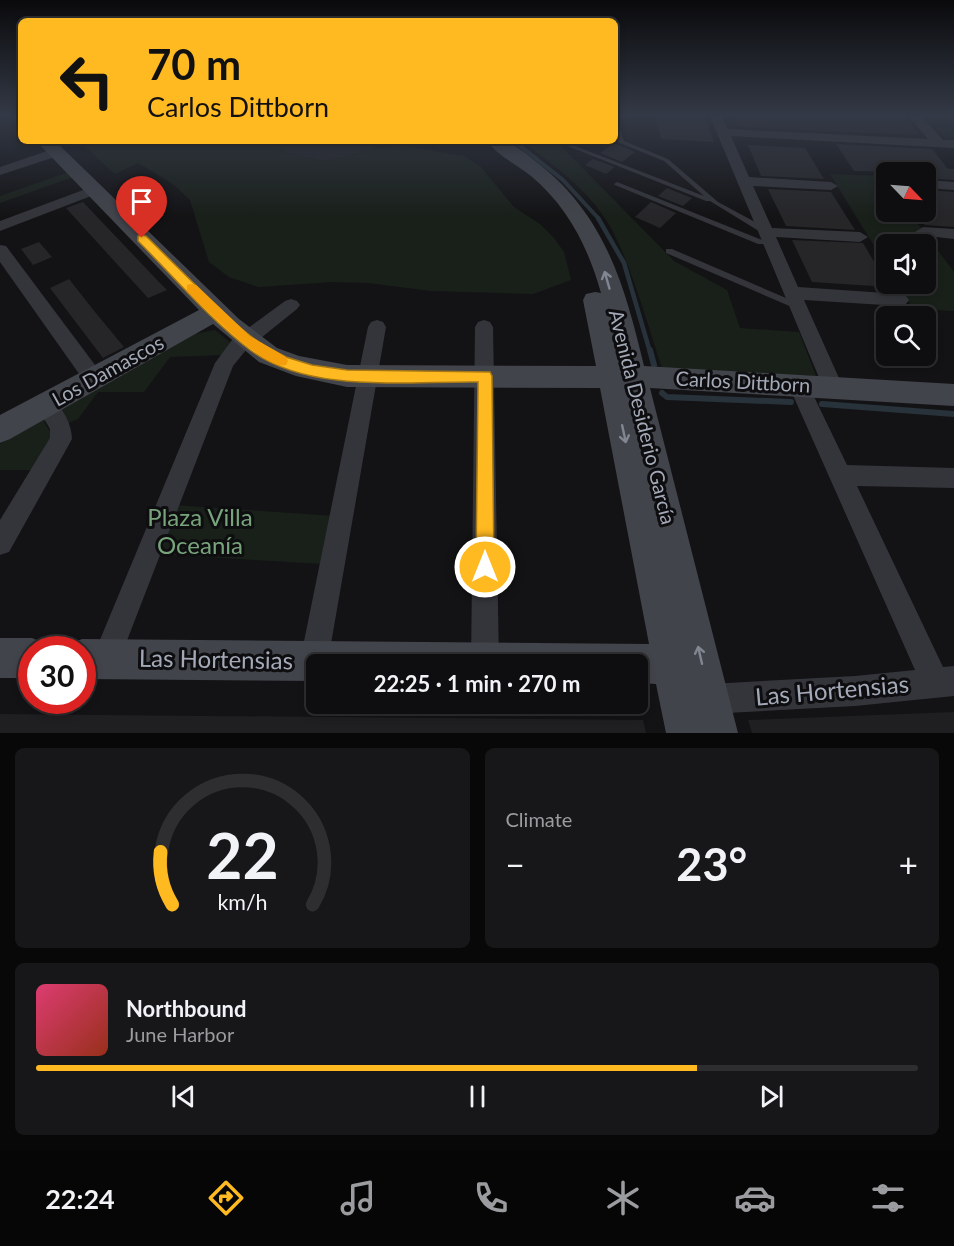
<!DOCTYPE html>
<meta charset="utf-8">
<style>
:root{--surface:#0e0e10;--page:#171719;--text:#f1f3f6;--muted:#9b9c9f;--line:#2e2e30;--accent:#ffb921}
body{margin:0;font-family:Lato,sans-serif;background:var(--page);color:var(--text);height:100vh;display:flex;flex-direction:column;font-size:22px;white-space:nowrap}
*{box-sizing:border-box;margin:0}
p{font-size:20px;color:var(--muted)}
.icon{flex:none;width:33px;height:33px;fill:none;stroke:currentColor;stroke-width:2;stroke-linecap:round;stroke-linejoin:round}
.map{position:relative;height:733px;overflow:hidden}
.drawer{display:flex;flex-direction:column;gap:15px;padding:15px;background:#080809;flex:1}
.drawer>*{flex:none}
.guide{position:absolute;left:18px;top:18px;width:600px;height:126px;border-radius:9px;box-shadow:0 3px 9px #0003,0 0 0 2px var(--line);background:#ffb921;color:#111;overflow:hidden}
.needle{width:39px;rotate:115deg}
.fabs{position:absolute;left:876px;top:162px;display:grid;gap:12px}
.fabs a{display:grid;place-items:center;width:60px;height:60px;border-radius:9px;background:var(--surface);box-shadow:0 3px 9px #0003,0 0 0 2px var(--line);font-size:30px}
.speed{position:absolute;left:18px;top:636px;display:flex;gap:12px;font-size:30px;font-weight:700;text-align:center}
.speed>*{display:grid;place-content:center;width:78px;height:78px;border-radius:50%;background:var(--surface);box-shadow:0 3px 9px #0003,0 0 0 2px var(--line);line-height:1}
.speed .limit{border:9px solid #d22;background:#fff;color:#111}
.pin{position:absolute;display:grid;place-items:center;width:51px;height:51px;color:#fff;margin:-62px -26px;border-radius:50% 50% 50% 0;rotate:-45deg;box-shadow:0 0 6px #0007}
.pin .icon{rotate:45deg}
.me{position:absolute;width:66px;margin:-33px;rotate:0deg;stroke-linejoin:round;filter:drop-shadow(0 0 4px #0008)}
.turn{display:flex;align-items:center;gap:21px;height:126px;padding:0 30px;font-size:27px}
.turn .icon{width:78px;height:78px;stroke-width:2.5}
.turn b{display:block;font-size:42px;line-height:51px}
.big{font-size:45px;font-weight:700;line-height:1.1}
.drawer .tile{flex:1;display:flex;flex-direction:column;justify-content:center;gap:9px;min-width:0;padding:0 21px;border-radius:9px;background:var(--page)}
.drawer .dial{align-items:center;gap:0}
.dial svg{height:156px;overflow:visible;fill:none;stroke:var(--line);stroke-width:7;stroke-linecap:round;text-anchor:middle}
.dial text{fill:var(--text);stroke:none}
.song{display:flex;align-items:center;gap:18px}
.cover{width:72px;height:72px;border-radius:9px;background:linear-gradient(135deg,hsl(340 70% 55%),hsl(10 70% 35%))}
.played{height:6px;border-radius:3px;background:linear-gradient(90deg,var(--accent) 75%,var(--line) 75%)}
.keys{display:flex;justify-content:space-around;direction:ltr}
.heat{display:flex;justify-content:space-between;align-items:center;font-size:33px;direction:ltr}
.drawer .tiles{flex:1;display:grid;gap:15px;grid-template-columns:1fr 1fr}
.tile:last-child{grid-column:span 2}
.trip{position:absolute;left:306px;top:654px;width:342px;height:60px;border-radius:9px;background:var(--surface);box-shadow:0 3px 9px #0003,0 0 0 2px var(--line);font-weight:700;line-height:60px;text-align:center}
.dock{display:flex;height:96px;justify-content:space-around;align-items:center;background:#060606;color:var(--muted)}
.dock .icon{width:42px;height:42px}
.dock .on{color:var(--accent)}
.dock b{font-size:27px;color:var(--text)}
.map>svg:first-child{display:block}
.built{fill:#1f1f22}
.green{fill:#19201a}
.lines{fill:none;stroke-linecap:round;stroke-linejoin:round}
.stream-far2{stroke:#28323a;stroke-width:4}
.stream-far1{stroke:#28323a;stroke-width:4.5}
.stream{stroke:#28323a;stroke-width:6}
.building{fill:#262629}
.lane{fill:#34353b;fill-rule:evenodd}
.street{fill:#34353b;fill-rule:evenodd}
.secondary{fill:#42444b;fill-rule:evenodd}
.oneway{stroke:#818691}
.route{fill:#ffb921;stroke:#a67815;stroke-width:1.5}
.slow{fill:#f59e0b}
.labels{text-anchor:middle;stroke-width:6;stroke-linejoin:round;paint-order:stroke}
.street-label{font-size:20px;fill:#a3a9b7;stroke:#0e0e10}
.near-park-label{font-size:24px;fill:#78a47c;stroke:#0e0e10}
.near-street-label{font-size:24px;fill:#a3a9b7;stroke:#0e0e10}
</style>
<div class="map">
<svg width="954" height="733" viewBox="0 0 954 733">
<rect width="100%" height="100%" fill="#131315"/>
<g class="built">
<polygon points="733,114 903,114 920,135 740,127"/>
<polygon points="260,141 367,141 376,148 334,160 320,161 285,152"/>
<polygon points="954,712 954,733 752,733 748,720"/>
<polygon points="0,714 643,720 646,733 0,733"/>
</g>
<g class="green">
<polygon points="923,114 954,114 954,139 941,134"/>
<polygon points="79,141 260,141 285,152 320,161 334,160 376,148 398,145 464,156 480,166 514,207 540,224 554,238 564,252 571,280 533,294 431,291 368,283 333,282 258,287 229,277 209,262 190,200 173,184 138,163 115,174"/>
<path d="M522,141H556L674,261L727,290L740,328L799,332L816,376L662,368C647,323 633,270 611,228C590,191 555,166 522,141Z"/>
<polygon points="74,170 79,175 0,203 0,196"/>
<polygon points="830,174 883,176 886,181 886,212 909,212 954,272 954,311 913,309 898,284 926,284 926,244 886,244 886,265"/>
<polygon points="215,330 230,342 223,355 170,357 144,392 98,392 78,419 64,425 57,415 44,422 54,438 37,470 0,470 0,444 195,334"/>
<polygon points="174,505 349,517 341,565 154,554"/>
</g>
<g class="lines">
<polyline class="stream-far2" points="514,141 563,180 599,219"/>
<polyline class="stream-far1" points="598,218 624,263 650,352"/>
<g class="stream">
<polyline points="650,350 654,365"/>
<polyline points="662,393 667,397 791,402"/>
<polyline points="822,404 954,414"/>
</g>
</g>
<g class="building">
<polygon points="655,114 704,114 714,142 661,139"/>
<polygon points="614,143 635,152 622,162 600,153"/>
<polygon points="836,144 932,149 948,169 954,169 954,180 926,178 926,172 854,171"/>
<polygon points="748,145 805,148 824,179 761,176"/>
<polygon points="593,159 615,167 606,174 585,165"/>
<polygon points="667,188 692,198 683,206 658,196"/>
<polygon points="768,189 831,192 855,230 786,226"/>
<polygon points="926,190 954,192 954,227 925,225 915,212 936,213 926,199"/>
<polygon points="83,202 158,281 167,290 148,298 66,208"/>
<polygon points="651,202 676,213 660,228 635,217"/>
<polygon points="792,240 863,243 889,287 812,282"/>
<polygon points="39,242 52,257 33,265 21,249"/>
<polygon points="69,279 95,312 124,347 103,358 50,288"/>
</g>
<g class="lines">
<g class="lane">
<polygon points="615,122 618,124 624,141 668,159 718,202 768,229 768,233 762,233 710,201 706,201 565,145 570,144 704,196 664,161 615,141 615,137 617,138 615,132"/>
<polygon points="617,182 762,240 771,240 775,242 771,244 758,244 615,185 614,184"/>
<polygon points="666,249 672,249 800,304 801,306 800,308 794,308 666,253"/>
</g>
<g class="street">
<polygon points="709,114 721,114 727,129 928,139 907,114 920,114 943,140 954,140 954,148 731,136 749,177 831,182 838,186 831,190 753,186 772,228 860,232 868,237 860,242 776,237 798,287 900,294 906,296 909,300 906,304 900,306 804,300 843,387 840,393 833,395 826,393 823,387"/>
<polygon points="56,148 62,152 61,155 0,175 0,167"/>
<polygon points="926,180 954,182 954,190 926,188"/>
<polygon points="94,186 101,190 99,193 0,231 0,221"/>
<polygon points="923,227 954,229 954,239 918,235 915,232"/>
<polygon points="0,245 6,246 101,373 104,379 101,385 94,387 87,385 0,262"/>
<polygon points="291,299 297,301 300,305 297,309 246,350 233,366 116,669 106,673 96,669 92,659 215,363 232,340 285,301"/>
<polygon points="377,320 383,322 386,327 328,661 327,664 316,664 316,674 314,675 304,671 300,661 368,327 371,322"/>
<polygon points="484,320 490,322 493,327 499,664 471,663 475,327 478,322"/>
<polygon points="798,376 805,378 847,465 954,468 954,488 857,486 943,667 954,666 954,696 855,706 709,714 699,709 694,699 699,689 709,684 855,676 915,670 788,384 791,378"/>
<path d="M46,396C61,402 72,424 72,439L9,552L0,555V520L50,438V429L36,405L39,399Z"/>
</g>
<g class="secondary">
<polygon points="10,114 21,114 21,122 15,120"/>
<path d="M36,141H55L239,319L277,348L299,356L347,365L596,366L583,300L586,294L595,292L601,293C588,247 568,207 531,176C517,165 497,155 487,141C514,141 519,148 539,164C606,217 625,287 644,366L954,384V406L650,388L738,733H666L656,684L638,683V664H316V681L82,679V650H66L68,645L82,639L649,644L600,388L347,387L296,376L259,362L213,324L10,439L0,443V415L199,310Z"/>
<polygon points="0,638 32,638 46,644 48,650 32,650 32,678 0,678"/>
</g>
</g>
<defs><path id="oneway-shaft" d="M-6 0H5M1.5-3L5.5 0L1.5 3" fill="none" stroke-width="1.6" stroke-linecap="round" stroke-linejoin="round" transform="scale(1.5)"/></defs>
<g class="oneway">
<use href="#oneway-shaft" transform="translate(607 280) rotate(-106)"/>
<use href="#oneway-shaft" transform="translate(624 434) rotate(78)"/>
<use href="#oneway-shaft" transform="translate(700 655) rotate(-103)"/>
</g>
<linearGradient id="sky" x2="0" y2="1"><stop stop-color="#0a0a0c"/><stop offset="0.53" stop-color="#333946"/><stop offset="1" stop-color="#333946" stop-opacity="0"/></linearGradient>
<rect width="954" height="217" fill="url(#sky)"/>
<path class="route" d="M142,235L146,236L234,323L261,344L286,357L312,365L347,370L490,372L492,376L494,567L492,574L485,576L479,574L476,567L478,382C407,381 310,394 250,350C209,319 174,277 138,241V236Z"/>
<path class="slow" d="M191,284L196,285L250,336L286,357L288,361L286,365C265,371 203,306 187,291V285Z"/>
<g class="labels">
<g class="street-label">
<text transform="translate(108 371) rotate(-29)" y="7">Los Damascos</text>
<text transform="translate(743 382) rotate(3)" y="7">Carlos Dittborn</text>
<text transform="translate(642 417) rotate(76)" y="7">Avenida Desiderio García</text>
</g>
<g class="near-park-label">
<text x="200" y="526">Plaza Villa<tspan x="200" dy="28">Oceanía</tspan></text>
</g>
<g class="near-street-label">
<text transform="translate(216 660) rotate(1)" y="8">Las Hortensias</text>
<text transform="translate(832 691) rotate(-5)" y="8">Las Hortensias</text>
</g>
</g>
</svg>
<div class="fabs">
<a><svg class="needle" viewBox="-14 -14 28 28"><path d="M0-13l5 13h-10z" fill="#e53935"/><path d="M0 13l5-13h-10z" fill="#9b9c9f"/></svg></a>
<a><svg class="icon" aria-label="sound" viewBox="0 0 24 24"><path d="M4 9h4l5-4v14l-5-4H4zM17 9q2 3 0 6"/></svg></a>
<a><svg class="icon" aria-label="search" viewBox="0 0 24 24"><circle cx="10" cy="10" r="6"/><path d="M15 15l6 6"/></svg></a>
</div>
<div class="speed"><div class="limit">30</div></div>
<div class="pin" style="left:142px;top:238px;background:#d93025"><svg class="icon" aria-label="arrive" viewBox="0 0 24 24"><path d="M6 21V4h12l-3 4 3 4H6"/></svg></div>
<svg class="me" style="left:485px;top:567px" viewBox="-20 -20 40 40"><circle r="17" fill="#ffb921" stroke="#fff" stroke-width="3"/><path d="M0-11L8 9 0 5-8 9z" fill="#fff"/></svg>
<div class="trip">22:25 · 1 min · 270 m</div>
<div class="guide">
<div class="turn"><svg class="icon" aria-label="left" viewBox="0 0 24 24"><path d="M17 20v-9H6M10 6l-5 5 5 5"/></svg><div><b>70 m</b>Carlos Dittborn</div></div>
</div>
</div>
<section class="drawer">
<div class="tiles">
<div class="tile dial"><svg viewBox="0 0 100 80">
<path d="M14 69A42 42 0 1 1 86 69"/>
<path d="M14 69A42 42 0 0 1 8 42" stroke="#ffb921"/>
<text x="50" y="56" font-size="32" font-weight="700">22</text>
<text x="50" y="72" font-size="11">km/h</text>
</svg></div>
<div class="tile"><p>Climate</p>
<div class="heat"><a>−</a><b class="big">23°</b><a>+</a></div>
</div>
<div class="tile">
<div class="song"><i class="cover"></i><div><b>Northbound</b><p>June Harbor</p></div></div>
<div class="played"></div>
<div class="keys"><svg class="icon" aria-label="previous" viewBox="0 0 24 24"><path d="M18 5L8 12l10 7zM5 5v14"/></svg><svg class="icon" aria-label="pause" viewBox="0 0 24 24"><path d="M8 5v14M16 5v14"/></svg><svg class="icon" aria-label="next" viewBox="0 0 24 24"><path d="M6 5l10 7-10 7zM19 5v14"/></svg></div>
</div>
</div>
</section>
<nav class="dock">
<b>22:24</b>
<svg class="icon on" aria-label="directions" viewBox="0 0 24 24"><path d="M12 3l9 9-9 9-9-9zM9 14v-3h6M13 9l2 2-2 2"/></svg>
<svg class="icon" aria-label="music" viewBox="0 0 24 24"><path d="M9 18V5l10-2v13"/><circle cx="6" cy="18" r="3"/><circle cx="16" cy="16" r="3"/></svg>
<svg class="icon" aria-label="phone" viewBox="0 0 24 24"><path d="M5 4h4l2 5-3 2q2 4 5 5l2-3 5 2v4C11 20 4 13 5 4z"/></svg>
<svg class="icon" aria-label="climate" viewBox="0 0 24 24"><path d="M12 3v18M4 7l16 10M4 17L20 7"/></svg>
<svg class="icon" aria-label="car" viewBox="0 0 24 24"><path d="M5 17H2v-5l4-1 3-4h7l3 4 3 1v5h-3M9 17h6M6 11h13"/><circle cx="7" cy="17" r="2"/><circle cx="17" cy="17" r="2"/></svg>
<svg class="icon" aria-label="filters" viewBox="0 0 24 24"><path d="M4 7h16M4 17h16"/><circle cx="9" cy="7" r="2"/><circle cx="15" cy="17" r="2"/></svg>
</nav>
